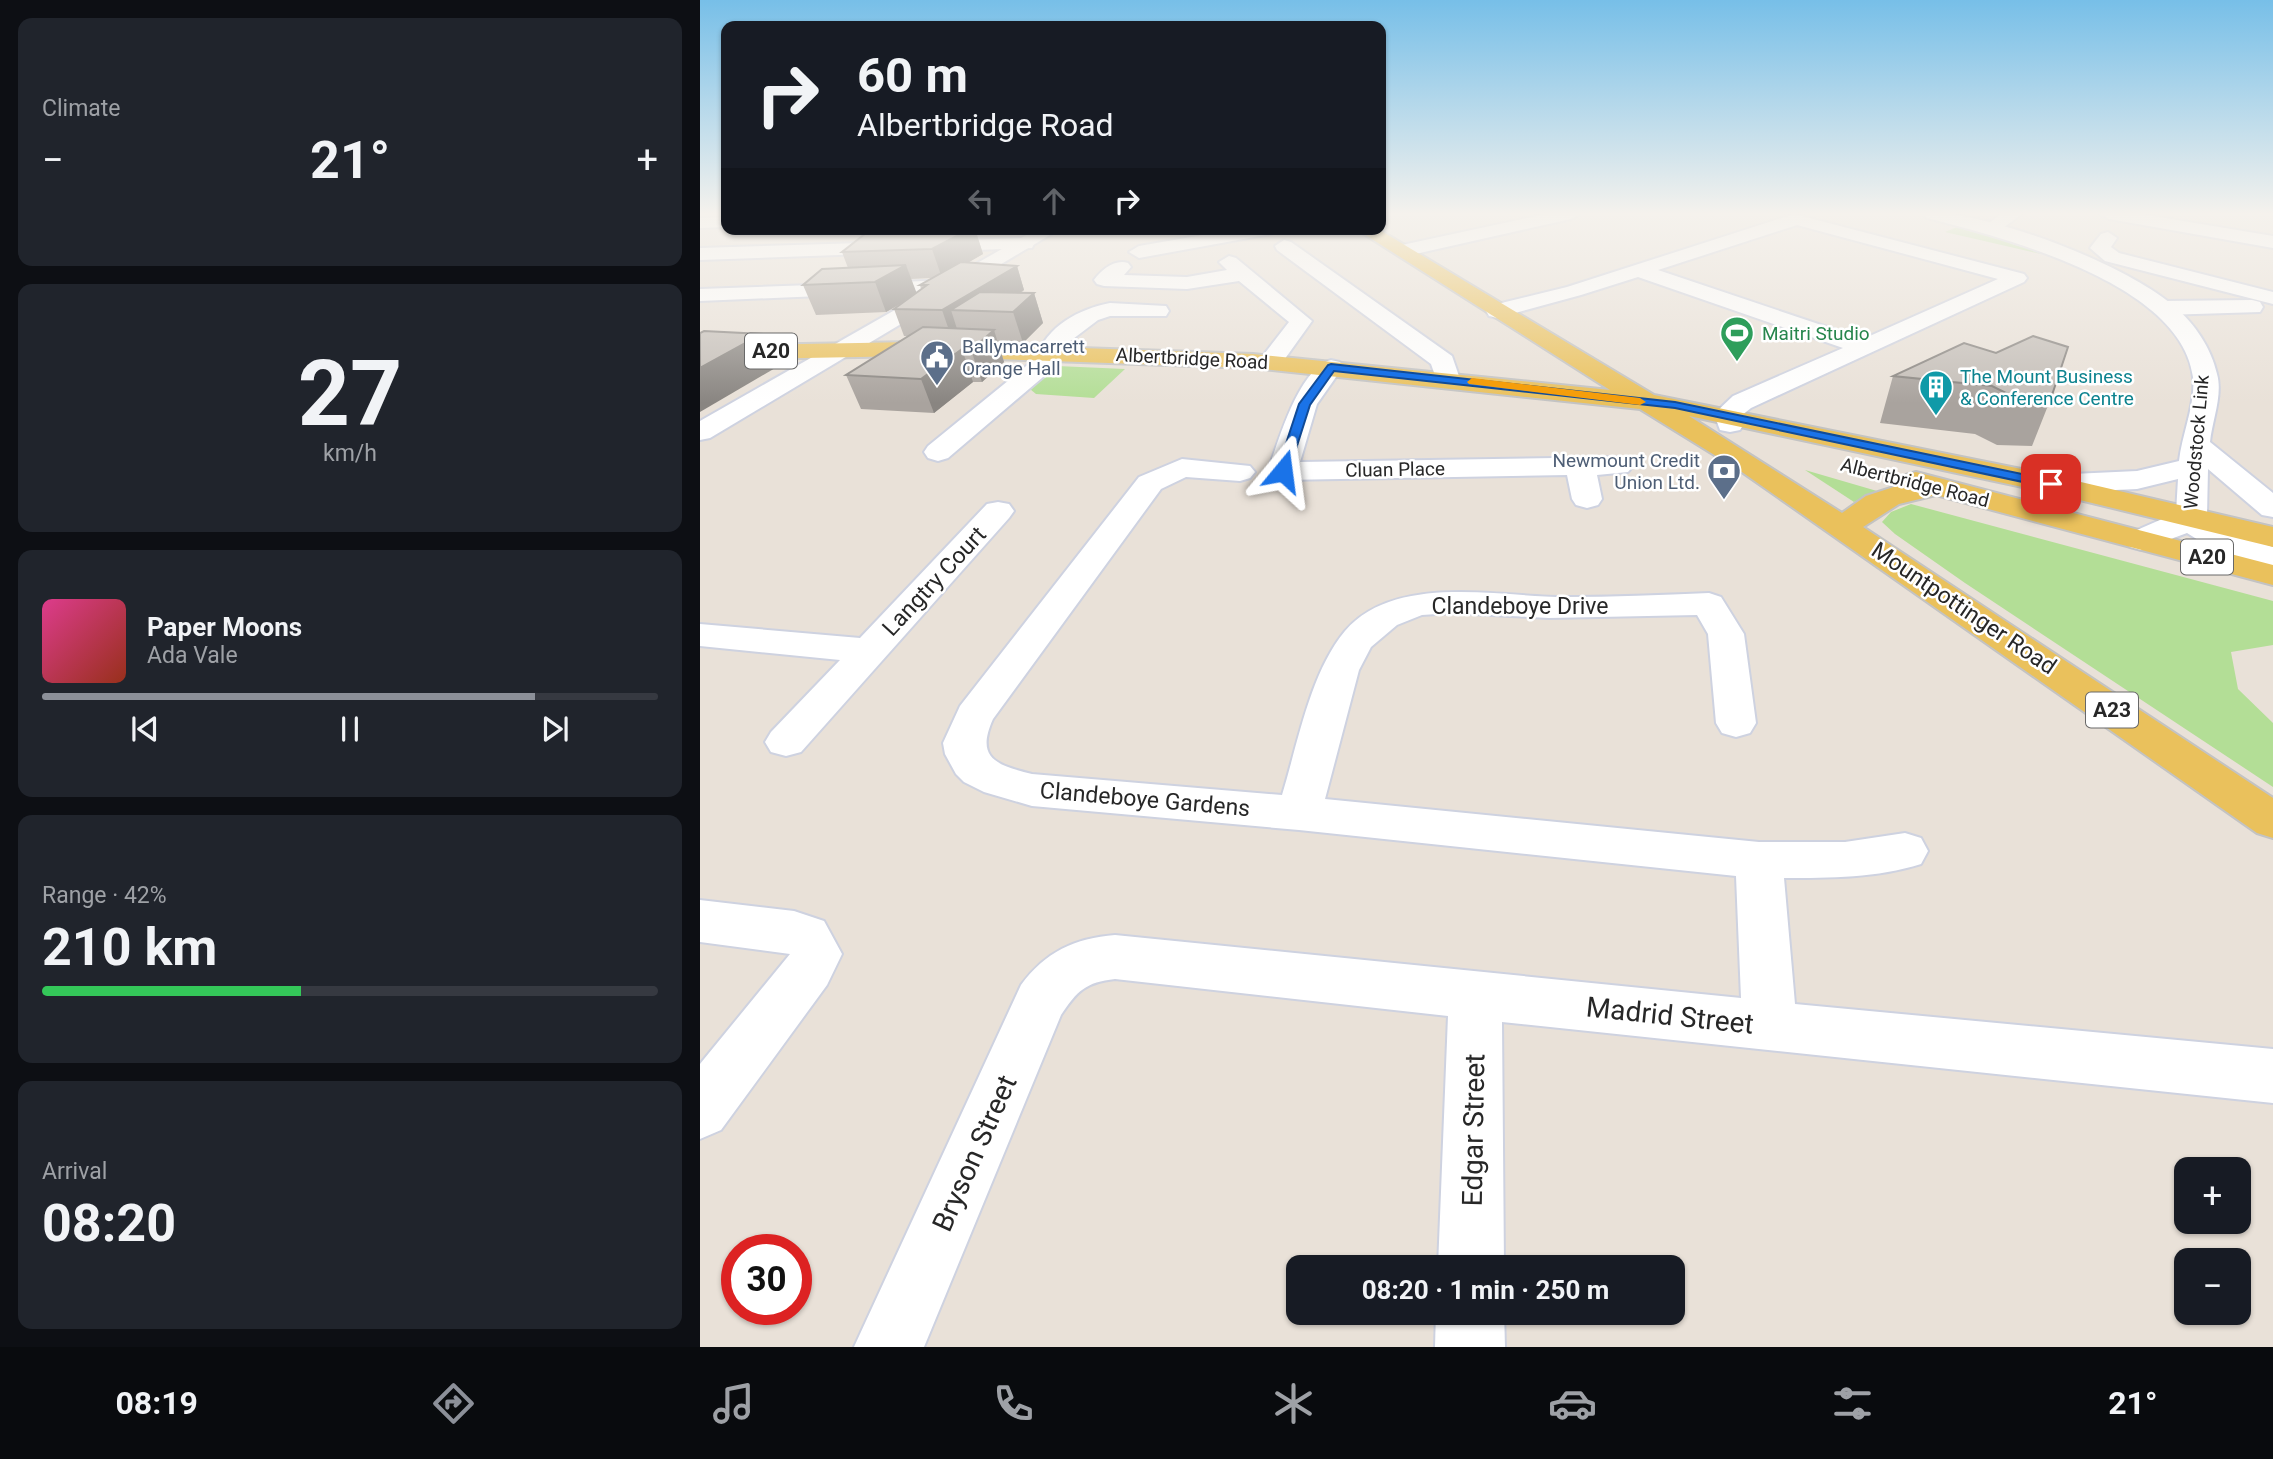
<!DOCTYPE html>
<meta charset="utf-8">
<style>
:root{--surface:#171b24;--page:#20242c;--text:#f1f3f6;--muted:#9ea1a6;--line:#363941;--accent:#8c9099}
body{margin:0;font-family:Roboto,sans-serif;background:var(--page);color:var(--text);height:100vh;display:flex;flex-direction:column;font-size:26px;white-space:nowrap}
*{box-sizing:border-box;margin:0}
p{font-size:23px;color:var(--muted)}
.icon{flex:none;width:38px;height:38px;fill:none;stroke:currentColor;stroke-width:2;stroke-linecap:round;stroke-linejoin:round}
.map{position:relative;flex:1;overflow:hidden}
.sheet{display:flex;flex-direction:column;gap:18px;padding:18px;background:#0d0f14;width:700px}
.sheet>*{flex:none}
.banner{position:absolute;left:21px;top:21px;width:665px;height:214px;border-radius:14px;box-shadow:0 2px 5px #0004;background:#171b24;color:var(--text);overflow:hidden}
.fabs{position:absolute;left:1474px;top:1157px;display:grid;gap:14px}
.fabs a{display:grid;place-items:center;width:77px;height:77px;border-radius:14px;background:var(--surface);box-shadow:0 2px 5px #0004;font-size:35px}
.speed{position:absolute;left:21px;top:1234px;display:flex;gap:14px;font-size:35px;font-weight:700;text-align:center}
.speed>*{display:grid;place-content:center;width:91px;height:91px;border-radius:50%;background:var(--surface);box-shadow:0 2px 5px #0004;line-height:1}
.speed .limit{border:10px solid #d22;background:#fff;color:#111}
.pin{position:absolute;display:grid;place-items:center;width:60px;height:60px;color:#fff;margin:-30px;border-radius:14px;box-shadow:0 4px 10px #0006}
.me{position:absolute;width:77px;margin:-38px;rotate:16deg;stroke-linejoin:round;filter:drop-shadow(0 0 5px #0008)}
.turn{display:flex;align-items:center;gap:24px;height:147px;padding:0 21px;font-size:32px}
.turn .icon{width:91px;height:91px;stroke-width:2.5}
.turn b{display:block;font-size:49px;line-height:60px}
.lanes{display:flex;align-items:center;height:66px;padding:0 21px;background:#0003;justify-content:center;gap:35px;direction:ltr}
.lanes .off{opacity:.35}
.big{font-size:52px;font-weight:700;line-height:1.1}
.sheet .widget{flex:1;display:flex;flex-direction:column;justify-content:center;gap:10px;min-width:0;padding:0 24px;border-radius:14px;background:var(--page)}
.sheet .dial{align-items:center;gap:0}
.dial b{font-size:91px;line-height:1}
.song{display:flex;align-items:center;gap:21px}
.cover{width:84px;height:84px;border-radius:10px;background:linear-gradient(135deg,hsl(330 70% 55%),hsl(10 70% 35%))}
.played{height:7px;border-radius:4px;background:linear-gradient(90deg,var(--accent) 80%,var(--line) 80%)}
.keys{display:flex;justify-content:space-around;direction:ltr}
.heat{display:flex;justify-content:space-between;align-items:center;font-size:38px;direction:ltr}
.charge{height:10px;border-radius:5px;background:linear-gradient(90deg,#34c759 42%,var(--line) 0)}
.trip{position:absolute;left:586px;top:1255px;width:399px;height:70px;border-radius:14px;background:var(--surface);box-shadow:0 2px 5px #0004;font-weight:700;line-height:70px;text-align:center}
.menu{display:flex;height:112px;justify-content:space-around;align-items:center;background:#090b0e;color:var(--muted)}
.menu .icon{width:49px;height:49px}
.menu .current{color:var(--accent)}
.menu b{font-size:32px;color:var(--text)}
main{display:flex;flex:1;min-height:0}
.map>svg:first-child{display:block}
.green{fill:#b3de96}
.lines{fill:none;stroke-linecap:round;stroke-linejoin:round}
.minor-casing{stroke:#ced2e0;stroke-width:4}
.tertiary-casing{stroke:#ced2e0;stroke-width:4}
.primary-casing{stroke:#c3c3c3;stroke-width:4}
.minor{fill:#fff;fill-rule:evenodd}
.tertiary{fill:#fff;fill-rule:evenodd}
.primary{fill:#eac15c;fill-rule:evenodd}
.wall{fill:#a9a39e;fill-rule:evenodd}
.shaded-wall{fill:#898581}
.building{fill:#c4beb8;stroke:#898581;stroke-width:2}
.route{fill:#1a73e8;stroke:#114b97;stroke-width:2}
.slow{fill:#f59e0b}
.labels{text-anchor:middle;stroke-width:5;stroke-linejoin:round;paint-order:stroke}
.far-leisure-label{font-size:19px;fill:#27864d;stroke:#fff;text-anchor:start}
.far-service-label{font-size:19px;fill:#4e5e75;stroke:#fff;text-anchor:start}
.far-street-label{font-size:19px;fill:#272727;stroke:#fff}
.far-culture-label{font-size:19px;fill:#0d838f;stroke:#fff;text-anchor:start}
.shield{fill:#fff;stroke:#686868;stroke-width:2}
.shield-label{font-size:21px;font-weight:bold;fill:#272727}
.street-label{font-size:23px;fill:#272727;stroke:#fff}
.near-street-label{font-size:28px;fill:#272727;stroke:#fff}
</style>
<main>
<section class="sheet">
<div class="widget"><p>Climate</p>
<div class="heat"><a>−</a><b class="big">21°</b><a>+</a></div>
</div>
<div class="widget dial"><b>27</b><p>km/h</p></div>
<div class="widget">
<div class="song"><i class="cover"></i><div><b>Paper Moons</b><p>Ada Vale</p></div></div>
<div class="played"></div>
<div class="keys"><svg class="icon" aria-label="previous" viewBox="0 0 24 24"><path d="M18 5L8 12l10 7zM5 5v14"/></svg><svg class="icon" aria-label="pause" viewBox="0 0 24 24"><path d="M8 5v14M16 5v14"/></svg><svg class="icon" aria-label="next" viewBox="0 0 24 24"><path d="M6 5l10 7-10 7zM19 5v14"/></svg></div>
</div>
<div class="widget"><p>Range · 42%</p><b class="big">210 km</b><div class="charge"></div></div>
<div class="widget"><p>Arrival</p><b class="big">08:20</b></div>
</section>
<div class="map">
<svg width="1573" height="1347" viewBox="0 0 1573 1347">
<rect width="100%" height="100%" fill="#e9e1d8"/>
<g class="green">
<path d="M1257,227L1306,240C1316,249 1332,245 1341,254L1245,232Z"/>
<polygon points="357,366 425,369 394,398 336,394 330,389"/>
<polygon points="1105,470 1177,491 1154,502"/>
<polygon points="1211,504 1573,601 1573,645 1531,652 1538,689 1573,723 1573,787 1265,583 1195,534 1182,522 1191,512"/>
</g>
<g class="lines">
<g class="minor-casing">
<g id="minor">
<polygon points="846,214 880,214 871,219 702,257 692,251 702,245"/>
<path d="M1094,214L1324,274L1327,278L1324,282L1051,408L1041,416L1044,424L1040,430L1030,432L1020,430L1014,414L1033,396L1143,348L938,277L881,295L797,318L789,316L786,311L789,306L867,287ZM1097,225L1298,279L1163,339L958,270Z"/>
<polygon points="1301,214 1322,214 1296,233 1284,233 1281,229"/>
<polygon points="1400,214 1441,214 1573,236 1573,248 1409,219"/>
<polygon points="26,217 26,227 0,228 0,218"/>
<polygon points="538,229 580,229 571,234 439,258 429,252 439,246"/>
<polygon points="1408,232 1417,238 1411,247 1419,253 1573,292 1573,304 1405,261 1390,248 1401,234"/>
<polygon points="325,238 334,244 332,248 0,260 0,248"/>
<polygon points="584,240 591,242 752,356 760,379 756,384 747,387 738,384 731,364 577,250 575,246"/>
<path d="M529,256L536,258L612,321L579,367L570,369L561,367L558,362L589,322L539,281L487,289L404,286L397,284L394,280C402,269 415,259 428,263L431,267L424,275L487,277L527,270L519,262Z"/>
<polygon points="254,280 261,282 264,286 261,290 0,301 0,289"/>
<polygon points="1552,300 1560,302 1563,307 1560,312 1463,315 1455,313 1452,308 1455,303 1463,301"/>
<path d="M410,303L466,306L469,311L466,316H410L398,320L365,345L356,366L248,458L238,461L228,458L224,452L228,446L336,358C347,326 379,309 410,303Z"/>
<path d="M631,360L640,362L643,367L617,404L600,462L918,457L928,460L933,466L928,472L897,475L902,499L898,505L887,508L876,505L872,499L867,475L583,480L573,477L568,471C578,442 599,368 631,360Z"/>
<path d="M482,459L550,466L555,472L550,478L540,481L486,477L461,489L293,719C275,759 297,765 332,774L582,795C598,743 610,673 645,631C695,573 798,597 865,597C913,597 961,595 1009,593L1021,597L1044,634L1056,723L1050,733L1036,737L1022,733L1016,723L1008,634L997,615L849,618L752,613L722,615L697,625L671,647L659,670L625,799L1059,842H1145L1205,833L1221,838L1228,851L1221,864C1177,878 1131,878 1084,878L1095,1004L1573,1049V1103L802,1022L804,1267H738L748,1016L415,979C386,982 377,991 361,1015L224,1347H154L321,985C345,952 375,938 415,935L1041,998L1036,876L599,830L332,806L284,792L264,782L256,774L245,754L243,743L260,706L439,477Z"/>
<polygon points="298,502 309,504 314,511 309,518 101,752 86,756 71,752 65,742 71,732 140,660 0,646 0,624 160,638 287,504"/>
<polygon points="0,900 94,911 124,921 142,954 127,985 21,1130 0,1139 0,1064 90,954 0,942"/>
<polygon points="736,1312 804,1312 805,1347 735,1347"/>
</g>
</g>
<g class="tertiary-casing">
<g id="tertiary">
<path d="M1224,214C1235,214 1246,213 1256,215C1319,225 1427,266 1475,307C1495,324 1511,348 1517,374C1523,395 1512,421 1510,442L1573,493V517L1562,515L1508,469L1507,516L1528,532L1573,547V567L1516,551L1487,533L1441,550L1430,547L1425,540L1430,533L1476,513L1478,479L1437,489L1351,493L1340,490L1336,484L1340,478L1351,475L1437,471L1479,461C1482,434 1496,403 1493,377C1481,283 1304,238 1227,218Z"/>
<polygon points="337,229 360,229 10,438 0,440 0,421"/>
</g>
</g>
<g class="primary-casing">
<polygon id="primary" points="656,229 678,229 954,395 1351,475 1573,527 1573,547 1351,493 989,416 1142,513 1166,496 1203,484 1201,481 1206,475 1216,472 1573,565 1573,585 1236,495 1199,504 1163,527 1573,798 1573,838 1557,833 1042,472 940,409 553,368 213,356 0,360 0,346 213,342 553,354 910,390"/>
</g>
<use href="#minor" class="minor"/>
<use href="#tertiary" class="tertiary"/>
<use href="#primary" class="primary"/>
</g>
<g class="wall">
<path d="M275,229L283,254L268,262L317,266L324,290L321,293H334L343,323L323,343L298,342L304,362L282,382H273L234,413L161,409L146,375L210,336H204L194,309L203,303L186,312L116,315L103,285L148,268L142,252L170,230ZM232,278L220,285L221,289L216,293L211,279Z"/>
<polygon points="1264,343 1351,398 1332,446 1297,445 1275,434 1180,423 1193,376"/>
</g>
<g class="shaded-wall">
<polygon points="270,229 275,229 283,254 242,278 232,249"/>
<polygon points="206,265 217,294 186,312 175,282"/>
<polygon points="317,266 324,290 291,311 251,310 258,332 251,336 242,310"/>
<polygon points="334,293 343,323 323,343 313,312"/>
<polygon points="294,330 304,362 282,382 271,350"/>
<polygon points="62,334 77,367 0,412 0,368"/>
<polygon points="262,349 273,382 234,413 221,379"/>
</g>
<g class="building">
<polygon points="270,229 232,249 142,252 170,230"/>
<polygon points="261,262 317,266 242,310 194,309 227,285 220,285"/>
<polygon points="206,265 175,282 103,285 122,269"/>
<polygon points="280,292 334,293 313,312 251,310"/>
<polygon points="223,327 294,330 271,350 262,349 221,379 146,375"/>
<polygon points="4,331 62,334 0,368 0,333"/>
<polygon points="1333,336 1368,347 1351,398 1314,397 1292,386 1193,376 1264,343 1296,353"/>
</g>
<linearGradient id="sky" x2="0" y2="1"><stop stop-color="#77bfe8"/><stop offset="0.53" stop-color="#f5f2ed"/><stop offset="1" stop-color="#f5f2ed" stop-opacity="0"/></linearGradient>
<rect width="1573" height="403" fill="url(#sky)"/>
<polygon class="route" points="631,364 975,402 1351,480 1357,484 1351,488 975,408 634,371 610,405 589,471 579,473 577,471 599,404 628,365"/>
<polygon class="slow" points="772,378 940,398 946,402 940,405 769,384 767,382"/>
<defs>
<g id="stadium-pin" transform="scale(1.75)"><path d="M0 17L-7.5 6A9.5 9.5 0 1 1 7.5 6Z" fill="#2e9e5b" stroke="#fff"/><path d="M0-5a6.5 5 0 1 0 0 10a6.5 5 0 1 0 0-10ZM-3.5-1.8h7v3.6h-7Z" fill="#fff"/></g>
<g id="civic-pin" transform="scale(1.75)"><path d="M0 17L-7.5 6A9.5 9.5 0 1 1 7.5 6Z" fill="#5c6f8a" stroke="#fff"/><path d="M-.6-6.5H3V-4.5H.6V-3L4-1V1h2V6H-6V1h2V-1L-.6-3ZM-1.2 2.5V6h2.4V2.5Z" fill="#fff"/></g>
<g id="building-pin" transform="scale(1.75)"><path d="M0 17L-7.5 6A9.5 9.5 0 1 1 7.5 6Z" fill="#0f9aa8" stroke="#fff"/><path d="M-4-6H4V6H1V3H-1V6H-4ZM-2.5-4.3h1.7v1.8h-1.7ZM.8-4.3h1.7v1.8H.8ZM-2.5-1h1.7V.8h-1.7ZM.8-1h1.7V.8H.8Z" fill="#fff"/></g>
<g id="bank-pin" transform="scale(1.75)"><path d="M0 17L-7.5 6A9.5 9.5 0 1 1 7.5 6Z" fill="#5c6f8a" stroke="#fff"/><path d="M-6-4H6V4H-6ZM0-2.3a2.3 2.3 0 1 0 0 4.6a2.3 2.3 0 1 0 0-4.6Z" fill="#fff"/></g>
</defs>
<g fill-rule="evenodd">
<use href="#stadium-pin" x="1037" y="333"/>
<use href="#civic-pin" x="237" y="357"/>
<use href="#building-pin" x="1236" y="387"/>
<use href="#bank-pin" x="1024" y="471"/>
</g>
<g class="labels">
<g class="far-leisure-label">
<text x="1062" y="340">Maitri Studio</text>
</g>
<g class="far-service-label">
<text x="262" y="353">Ballymacarrett<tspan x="262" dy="22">Orange Hall</tspan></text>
<text x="1000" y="467" text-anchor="end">Newmount Credit<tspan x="1000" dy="22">Union Ltd.</tspan></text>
</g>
<g class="far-street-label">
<text transform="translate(492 358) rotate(3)" y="7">Albertbridge Road</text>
<text transform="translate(1496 442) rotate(-85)" y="7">Woodstock Link</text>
<text transform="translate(695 469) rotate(-1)" y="7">Cluan Place</text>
<text transform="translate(1215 482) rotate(14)" y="7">Albertbridge Road</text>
</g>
<g class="far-culture-label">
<text x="1260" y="383">The Mount Business<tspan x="1260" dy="22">&amp; Conference Centre</tspan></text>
</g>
<g class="shield">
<rect x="45" y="333.5" width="52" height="35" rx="5"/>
<rect x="1481" y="539.5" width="52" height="35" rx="5"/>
<rect x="1386" y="692.5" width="52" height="35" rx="5"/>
</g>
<g class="shield-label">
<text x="71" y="358">A20</text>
<text x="1507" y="564">A20</text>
<text x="1412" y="717">A23</text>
</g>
<g class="street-label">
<text transform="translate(234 581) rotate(-47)" y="8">Langtry Court</text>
<text x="820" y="614">Clandeboye Drive</text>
<text transform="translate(1264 608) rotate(34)" y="8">Mountpottinger Road</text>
<text transform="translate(445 799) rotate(5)" y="8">Clandeboye Gardens</text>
</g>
<g class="near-street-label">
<text transform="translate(970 1015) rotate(6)" y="10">Madrid Street</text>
<text transform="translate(773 1130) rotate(-89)" y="10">Edgar Street</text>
<text transform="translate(274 1153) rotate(-66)" y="10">Bryson Street</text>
</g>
</g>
</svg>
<div class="fabs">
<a>+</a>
<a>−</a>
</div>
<div class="speed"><div class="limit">30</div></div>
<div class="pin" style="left:1351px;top:484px;background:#d93025"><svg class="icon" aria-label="arrive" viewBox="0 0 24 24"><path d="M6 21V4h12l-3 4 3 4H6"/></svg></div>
<svg class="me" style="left:583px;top:471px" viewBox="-20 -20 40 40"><path d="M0-17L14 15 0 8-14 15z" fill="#1a73e8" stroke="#fff" stroke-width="4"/></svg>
<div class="trip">08:20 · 1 min · 250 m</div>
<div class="banner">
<div class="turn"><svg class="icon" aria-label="right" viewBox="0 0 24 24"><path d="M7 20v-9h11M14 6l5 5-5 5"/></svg><div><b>60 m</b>Albertbridge Road</div></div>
<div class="lanes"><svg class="icon off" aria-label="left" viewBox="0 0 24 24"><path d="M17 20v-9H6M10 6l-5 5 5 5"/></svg><svg class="icon off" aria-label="ahead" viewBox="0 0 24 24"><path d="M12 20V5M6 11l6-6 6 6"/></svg><svg class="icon" aria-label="right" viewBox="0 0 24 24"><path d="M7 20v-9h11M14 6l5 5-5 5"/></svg></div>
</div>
</div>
</main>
<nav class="menu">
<b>08:19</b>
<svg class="icon current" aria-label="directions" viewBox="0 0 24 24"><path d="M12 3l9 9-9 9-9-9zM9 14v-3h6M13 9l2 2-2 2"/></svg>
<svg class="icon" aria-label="music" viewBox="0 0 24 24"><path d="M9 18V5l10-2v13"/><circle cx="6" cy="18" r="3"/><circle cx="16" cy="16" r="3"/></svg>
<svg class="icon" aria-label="phone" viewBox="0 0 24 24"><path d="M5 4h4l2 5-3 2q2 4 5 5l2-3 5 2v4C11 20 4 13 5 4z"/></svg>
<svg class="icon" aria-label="climate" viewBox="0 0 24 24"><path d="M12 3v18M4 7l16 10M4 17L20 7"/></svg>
<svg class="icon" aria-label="car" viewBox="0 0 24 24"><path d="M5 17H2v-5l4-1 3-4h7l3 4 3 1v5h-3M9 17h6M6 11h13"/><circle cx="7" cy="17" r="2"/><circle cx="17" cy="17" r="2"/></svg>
<svg class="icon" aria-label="filters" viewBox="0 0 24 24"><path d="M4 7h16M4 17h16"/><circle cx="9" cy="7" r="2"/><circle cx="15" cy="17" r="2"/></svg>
<b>21°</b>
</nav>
